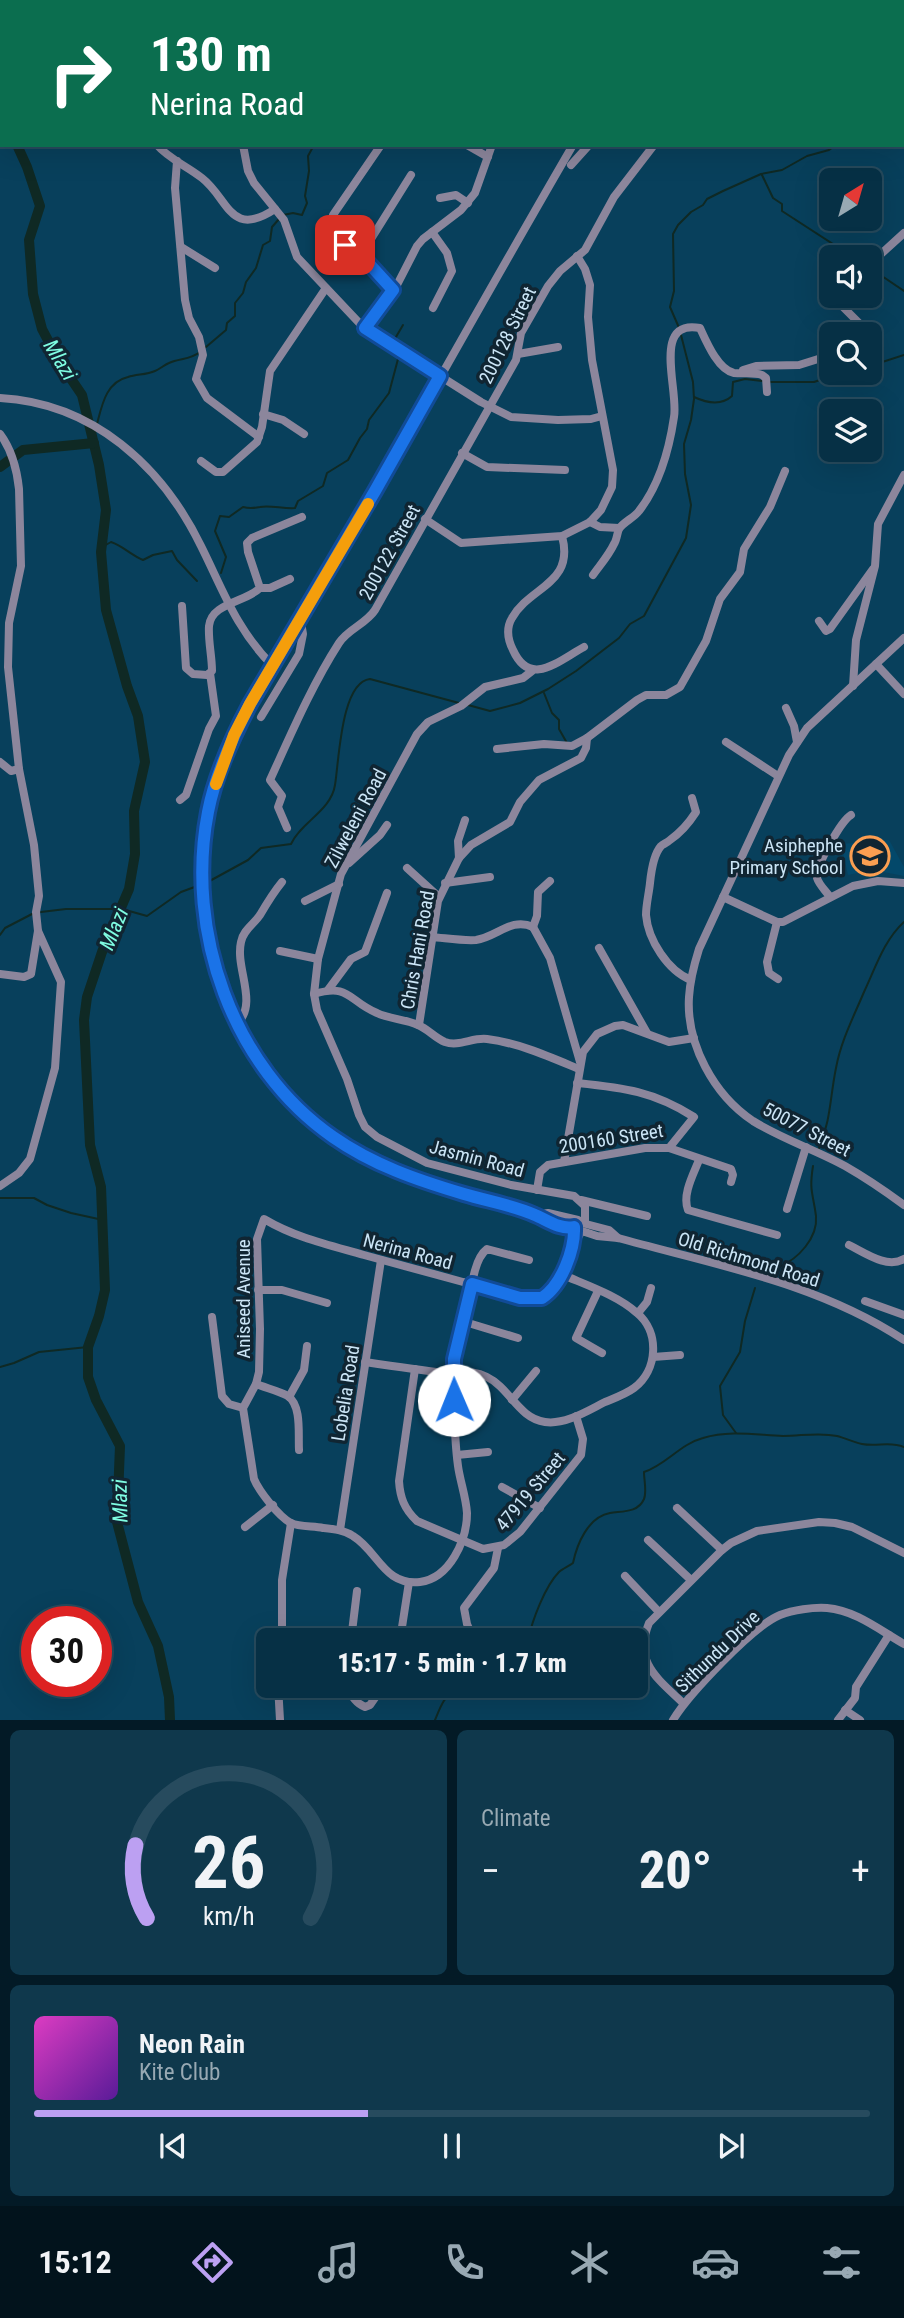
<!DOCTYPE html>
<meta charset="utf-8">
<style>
:root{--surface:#063045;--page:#0f384c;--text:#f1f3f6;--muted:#98a9b3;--line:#274b5e;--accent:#bca0f2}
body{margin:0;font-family:"Roboto Condensed",sans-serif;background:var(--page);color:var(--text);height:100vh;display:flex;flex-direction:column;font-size:26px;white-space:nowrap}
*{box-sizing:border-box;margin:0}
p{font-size:23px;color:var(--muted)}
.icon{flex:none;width:38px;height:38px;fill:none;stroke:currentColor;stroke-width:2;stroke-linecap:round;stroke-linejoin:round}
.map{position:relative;height:1720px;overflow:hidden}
.drawer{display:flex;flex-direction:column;gap:10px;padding:10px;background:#031a26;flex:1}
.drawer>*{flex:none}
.hud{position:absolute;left:0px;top:0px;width:905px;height:147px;box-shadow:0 7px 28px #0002,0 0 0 2px var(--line);background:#0b6e4f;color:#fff;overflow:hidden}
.needle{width:46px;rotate:37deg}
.tools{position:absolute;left:819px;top:168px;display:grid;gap:14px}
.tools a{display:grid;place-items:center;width:63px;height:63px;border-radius:10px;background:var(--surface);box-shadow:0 7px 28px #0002,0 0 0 2px var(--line);font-size:35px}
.speed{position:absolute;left:21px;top:1606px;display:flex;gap:14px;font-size:35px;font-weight:700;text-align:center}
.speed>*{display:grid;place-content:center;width:91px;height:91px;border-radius:50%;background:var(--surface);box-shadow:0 7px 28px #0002,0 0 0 2px var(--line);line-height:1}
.speed .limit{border:10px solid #d22;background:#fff;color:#111}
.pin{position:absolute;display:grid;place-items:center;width:60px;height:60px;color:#fff;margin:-30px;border-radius:14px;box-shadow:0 4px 10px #0006}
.me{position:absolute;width:77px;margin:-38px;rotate:359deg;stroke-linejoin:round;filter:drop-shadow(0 0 5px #0008)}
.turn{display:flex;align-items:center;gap:24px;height:147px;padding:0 35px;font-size:32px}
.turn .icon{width:91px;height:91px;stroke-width:2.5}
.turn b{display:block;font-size:49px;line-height:60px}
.big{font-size:52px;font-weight:800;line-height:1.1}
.drawer .card{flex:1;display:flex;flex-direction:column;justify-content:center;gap:10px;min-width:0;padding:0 24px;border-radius:10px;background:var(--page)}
.drawer .dial{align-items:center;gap:0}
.dial svg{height:182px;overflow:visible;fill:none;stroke:var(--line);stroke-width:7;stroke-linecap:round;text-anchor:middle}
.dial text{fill:var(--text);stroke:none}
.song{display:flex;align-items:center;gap:21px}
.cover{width:84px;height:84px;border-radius:10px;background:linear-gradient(135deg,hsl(310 70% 55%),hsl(270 70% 35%))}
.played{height:7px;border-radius:4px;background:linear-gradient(90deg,var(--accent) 40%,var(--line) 40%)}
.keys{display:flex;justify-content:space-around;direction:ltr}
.heat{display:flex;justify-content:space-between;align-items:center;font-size:38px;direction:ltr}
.drawer .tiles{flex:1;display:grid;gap:10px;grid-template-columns:1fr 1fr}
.card:last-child{grid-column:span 2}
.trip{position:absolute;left:256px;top:1628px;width:392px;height:70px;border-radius:10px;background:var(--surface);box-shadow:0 7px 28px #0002,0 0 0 2px var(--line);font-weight:800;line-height:70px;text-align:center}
.tabs{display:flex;height:112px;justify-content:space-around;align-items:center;background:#02131c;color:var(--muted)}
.tabs .icon{width:49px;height:49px}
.tabs .selected{color:var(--accent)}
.tabs b{font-size:32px;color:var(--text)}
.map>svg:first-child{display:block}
.built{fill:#03486a}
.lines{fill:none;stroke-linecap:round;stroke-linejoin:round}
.stream{stroke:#0f2924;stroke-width:2}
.river{stroke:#0f2924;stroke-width:10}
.minor{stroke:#8c869c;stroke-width:8}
.route-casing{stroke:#114b97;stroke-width:18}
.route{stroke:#1a73e8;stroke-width:12}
.slow{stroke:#f59e0b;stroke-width:12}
.labels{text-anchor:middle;stroke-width:7;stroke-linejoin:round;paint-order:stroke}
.street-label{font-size:19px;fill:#cbe5f6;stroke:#102532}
.poi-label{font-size:19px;fill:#cbe5f6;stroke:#102532;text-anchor:end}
.water-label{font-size:21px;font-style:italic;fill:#7ffde2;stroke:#102532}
</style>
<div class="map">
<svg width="904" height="1720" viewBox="0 0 904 1720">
<rect width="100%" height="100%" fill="#08405c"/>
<polygon class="built" points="889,840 904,867 904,876 873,870 848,875 841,844"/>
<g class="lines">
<g class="stream">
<polyline points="367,2 368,0"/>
<polyline points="903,61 904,59"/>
<polyline points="762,175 773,198 782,204 782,211 853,257"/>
<polyline points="283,215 293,213 302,215 307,203 305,196 309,171 308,156 314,145"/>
<polyline points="870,268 904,291"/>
<polyline points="680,330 670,307 674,291 673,234 678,225 691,212 703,205 707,199 723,191 761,174 782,170 807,156 829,150 836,145"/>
<polyline points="393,342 403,325"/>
<polyline points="206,347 226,330 227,323 235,316 235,303 243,293 246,282 256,268 263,245 270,241 272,227 279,219"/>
<polyline points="870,366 904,355"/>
<polyline points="771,382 814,382 841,373"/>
<path d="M694,397C707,403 721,406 732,396L733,382L745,379L762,381"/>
<path d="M97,424C102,405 106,382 128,377C137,374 146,375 155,371C160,369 164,365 169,363C180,358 190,360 200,352"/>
<polyline points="93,439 95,429"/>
<path d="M102,547L111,542C123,546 131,555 143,560L153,555L172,551L177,560L197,581"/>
<path d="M221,573L226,557L215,531L220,516L229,517L243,507C251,509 253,508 260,507C270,505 284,509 295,508L298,501L323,486L327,473L348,460L360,438L367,429L369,420L389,393L398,359"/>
<polyline points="544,693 552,713 559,720 559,729 567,743"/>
<polyline points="468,705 490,711 520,703 548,689 576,671 619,638 630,624 644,616 686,538 691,505 685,474 684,444 691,420 694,399 693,382 681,335"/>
<path d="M206,883L248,860L261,848L291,844C301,822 331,811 335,785C339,761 341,682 370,679L459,703"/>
<polyline points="41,912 66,909 122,909 147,916 181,892 200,885"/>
<polyline points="0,935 5,928 32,914"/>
<path d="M819,1148C831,1120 830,1097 836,1068C841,1041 853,1018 864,992C875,969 884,940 904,922"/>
<polyline points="0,1198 34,1198 47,1205 71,1213 103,1220"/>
<path d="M779,1267C798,1259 818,1238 816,1216C813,1193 809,1191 813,1166"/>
<polyline points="0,1367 14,1363 39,1352 88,1347"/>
<polyline points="736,1433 723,1415 720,1386 740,1352 745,1321 755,1288"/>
<path d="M528,1640C532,1621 545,1586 559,1572C562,1569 569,1566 573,1563C577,1544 588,1517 610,1513C622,1511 638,1513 644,1499C647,1492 644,1480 644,1472C666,1465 680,1444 703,1438C730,1430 756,1435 783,1436C801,1436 819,1432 837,1436C845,1438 853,1442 862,1444C877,1447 890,1441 904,1447"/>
<path d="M435,1720C440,1708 444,1696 455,1690L457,1685"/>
</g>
<g class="river">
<polyline points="44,0 44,2"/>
<polyline points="0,103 2,96"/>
<polyline points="17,145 27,167 40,206 29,240 33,294 42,329 59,361 82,395 99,465 106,510 101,552 106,610 127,686 138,716 145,762 134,811 135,854 129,889 102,952 87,997 84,1020 90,1145 101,1187 105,1290 99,1316 88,1347 88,1377 96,1400 120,1446 117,1522 138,1602 158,1646 169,1697 170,1720"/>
<polyline points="0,467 23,450 94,443"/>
</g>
<g class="minor">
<polyline points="217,0 218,2"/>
<polyline points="484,0 485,2"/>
<polyline points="309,2 310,0"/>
<polyline points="571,2 572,0"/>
<polyline points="656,2 657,0"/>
<polyline points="798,2 799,0"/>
<path d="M157,145C169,159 187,166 202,178C229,199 230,239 275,209"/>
<polyline points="243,145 248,171 254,183 284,220 297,257 364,328 481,402 511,417 558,420 591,419 602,416"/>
<polyline points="381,145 333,215 330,229 333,235 361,255 393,290"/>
<polyline points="467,145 488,157"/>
<path d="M573,145C506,260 441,376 376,491C347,541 316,591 286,641C255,694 221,749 208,811C195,875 204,943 229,1002C251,1057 290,1110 341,1141C385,1169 426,1183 475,1197C495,1203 517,1207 536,1215C548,1221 560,1229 574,1227"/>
<polyline points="177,161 175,188 185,300 189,318 199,337 203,355 196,379 207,398 259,437"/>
<polyline points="571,165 589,145"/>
<polyline points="440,198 456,195 468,203"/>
<polyline points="432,232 447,253 452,271 433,308"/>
<polyline points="181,247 215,268"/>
<polyline points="361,255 411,175"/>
<polyline points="870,264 904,233"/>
<polyline points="832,296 872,336 874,339 870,344"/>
<polyline points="364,328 398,283 417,246 423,239 461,210 475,193 492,145"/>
<polyline points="518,354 558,347"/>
<polyline points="743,370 756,366 799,365 831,355"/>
<path d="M0,398C93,403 162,466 201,546C223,590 236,629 272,665"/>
<polyline points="263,414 283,420 304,434"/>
<path d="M0,434C12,450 17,470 19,489L21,566L9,623L8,667L19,769L34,845L39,896L36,912L38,931"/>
<polyline points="462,453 487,467 565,470"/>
<polyline points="201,461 216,472 223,472 257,442 262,427 270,371 326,288"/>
<polyline points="425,519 461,543 562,536 590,522 601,510 612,487 613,470 592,360 588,317 590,285 585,269 577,256"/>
<polyline points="590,522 600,527 619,528"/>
<path d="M562,536C575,584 530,586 512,618C506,628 508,640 513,650C530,688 558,661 584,647"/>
<path d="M593,575C600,565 609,555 614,544C617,540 617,533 619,529C623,522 634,518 639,511C660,484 669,451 674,417C679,390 651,319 700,328C706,341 718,370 734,373C744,374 753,372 762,375L766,378L767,392"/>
<polyline points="260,588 270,588 290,579"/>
<path d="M182,606L186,668L193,674L207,675L212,671C212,656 208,641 209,626C211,603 246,602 260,588L248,552L247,543L252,538L302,517"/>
<polyline points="819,621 826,631 830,629 873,569"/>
<path d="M904,638L807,728L789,755L699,949C694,965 690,980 689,997C686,1044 714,1095 753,1121C782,1139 816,1150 845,1166C866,1178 885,1191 904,1205"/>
<polyline points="876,664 904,694"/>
<polyline points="532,671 523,678 485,687 461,706 428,722 417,734 341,874 318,959 314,994 317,1010 347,1079 359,1115 365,1127 377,1137 427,1163 511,1185 574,1196 585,1206 585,1222"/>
<polyline points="853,686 856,640 875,566 878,524 904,475"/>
<polyline points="786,708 794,726 797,742"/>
<polyline points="261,717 299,654 303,634 300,617"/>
<polyline points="726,742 778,776"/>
<polyline points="497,749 544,744 572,746 587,738 637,700 646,695 666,695 680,687 706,641 720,599 740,572 744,549 770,507 785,471"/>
<polyline points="0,762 11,771 19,769"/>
<polyline points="180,800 186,795 209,729 216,716 210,673"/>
<path d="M287,828L278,807L282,796L270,780C291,734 312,685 339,643C348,629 366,624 375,610L516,360L521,333L548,286L560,271L585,250L614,197L654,145"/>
<polyline points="459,858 458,841 465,820"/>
<polyline points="349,863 380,835 387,825"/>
<polyline points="407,868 439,897"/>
<polyline points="445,883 490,877"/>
<polyline points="723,897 777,922 783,922 853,886 878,881 904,883"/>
<path d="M830,897C826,891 819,885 817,878C815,867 841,821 851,815"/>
<polyline points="305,901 339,884"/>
<polyline points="777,922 767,962 769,973 778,979"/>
<polyline points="533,927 550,958 580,1062"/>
<polyline points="533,927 537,916 538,892 550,881"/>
<path d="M431,937C445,938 462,941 476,940C497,937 511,917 533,927"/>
<polyline points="599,948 647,1033"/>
<polyline points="280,951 318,959"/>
<polyline points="0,974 24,977 31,974 38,931 61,982 55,1068 30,1159 19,1173 0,1186"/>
<path d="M691,980C668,971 648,940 646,915C646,905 649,893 650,883C651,873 654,854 661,846C663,844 667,843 670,840C680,833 689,823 696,812L692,798"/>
<polyline points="328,990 351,959 365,952 387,893"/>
<path d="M314,994C350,983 348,1001 377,1013C389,1019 405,1019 418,1025C428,1029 435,1038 445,1042C459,1047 473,1037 487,1039C519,1043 550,1057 579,1069"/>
<path d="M238,1023C258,1002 235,968 241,942C243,930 254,924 260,915C267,903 273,893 282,882"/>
<polyline points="419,1025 438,901 459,858 471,845 510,822 520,802 539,780 581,758 586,748 587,738"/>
<polyline points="669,1148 731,1169 733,1175 731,1182"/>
<path d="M699,1160C693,1175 682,1195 688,1210L777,1235"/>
<polyline points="564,1162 583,1052 597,1034 615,1026 623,1025 669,1042 694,1038"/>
<path d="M537,1190L540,1172L548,1165L645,1148H669L694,1117C653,1091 624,1088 577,1083"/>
<polyline points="581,1200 647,1216"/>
<polyline points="787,1209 806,1147"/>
<polyline points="537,1215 548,1213 578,1220"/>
<polyline points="586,1224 609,1230 618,1238"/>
<path d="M582,1231L597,1236L618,1238C716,1265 818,1283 904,1340"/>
<path d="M849,1245C865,1253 887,1269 904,1259"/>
<path d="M529,1260L487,1249C475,1258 472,1283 470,1298C464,1324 453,1349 453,1376C454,1405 454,1437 458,1466C460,1481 466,1497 467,1513C467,1540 450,1578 420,1582C384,1586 378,1551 353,1536C344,1530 333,1529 323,1528C314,1526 299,1527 291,1523C279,1517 259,1491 254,1479L243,1408L256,1384L259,1372L260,1329L257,1239L264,1219C296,1238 329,1245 364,1255C397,1264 430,1273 463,1282C484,1287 515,1301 536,1299C544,1299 548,1293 553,1287L581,1232"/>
<polyline points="258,1290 282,1290 327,1303"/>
<polyline points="598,1291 576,1338 602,1353"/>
<polyline points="865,1301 904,1315"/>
<polyline points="638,1313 647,1302 651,1288"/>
<polyline points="212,1317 222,1396 229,1404 243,1408"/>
<polyline points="465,1322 518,1338"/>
<polyline points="653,1357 680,1355"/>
<path d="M365,1362C392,1366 419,1370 445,1373C460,1374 472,1369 487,1377C510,1388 518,1418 545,1422C565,1425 587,1411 605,1402C615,1398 626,1394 634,1388C658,1370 660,1332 637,1313C617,1295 586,1285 561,1274"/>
<path d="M415,1369L399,1481C400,1497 404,1509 417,1521L483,1549L504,1545L520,1532L581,1455L583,1439L576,1416"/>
<path d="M256,1384C266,1388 279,1391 288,1396C302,1406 298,1435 299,1450"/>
<polyline points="289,1397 304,1370 307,1346"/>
<polyline points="512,1400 536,1371"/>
<polyline points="457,1455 488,1452"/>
<polyline points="502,1487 540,1508"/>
<polyline points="677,1508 722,1550"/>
<polyline points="245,1527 273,1505"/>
<polyline points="340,1530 381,1260"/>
<polyline points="648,1540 691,1580"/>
<polyline points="625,1576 659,1612"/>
<polyline points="282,1640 282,1580 291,1523"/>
<polyline points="351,1640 357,1591"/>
<polyline points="400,1640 409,1582"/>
<polyline points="474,1640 467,1624 464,1608 494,1568 498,1548"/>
<polyline points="278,1685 280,1720"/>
<path d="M347,1685C350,1694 355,1703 365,1707L370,1705L384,1685"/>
<path d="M683,1703C657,1678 633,1662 649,1623L722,1550L731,1543L757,1531L819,1522L835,1523L852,1527L904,1553"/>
<polyline points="845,1710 860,1720"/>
<path d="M673,1720C689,1694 753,1626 780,1615C793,1610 813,1607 827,1608C855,1610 881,1631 904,1644"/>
<polyline points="838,1720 855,1698 856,1687 889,1635"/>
</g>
</g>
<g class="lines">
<g class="route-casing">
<path id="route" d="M345,245L361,255L393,290L365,328L440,376L375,491L250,704C232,738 215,775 208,812C185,931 232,1067 333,1137C373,1165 417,1180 464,1194C487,1201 513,1205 535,1215C547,1220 560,1230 574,1227C575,1249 562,1285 542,1298H520L472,1284L454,1359V1400"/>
</g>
<use href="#route" class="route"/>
<polyline class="slow" points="216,784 234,735 250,704 368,504"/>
</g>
<defs>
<g id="school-ring" transform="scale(2.0125)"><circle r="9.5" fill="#102532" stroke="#fb9e51" stroke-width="1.5"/><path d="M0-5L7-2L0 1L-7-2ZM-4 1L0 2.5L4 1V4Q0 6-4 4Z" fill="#fb9e51"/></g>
</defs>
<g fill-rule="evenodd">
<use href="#school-ring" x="870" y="856"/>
</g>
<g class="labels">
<g class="street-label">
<text transform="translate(507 335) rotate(-64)" y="7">200128 Street</text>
<text transform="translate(389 552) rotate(-61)" y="7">200122 Street</text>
<text transform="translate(355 818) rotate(-62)" y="7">Zilweleni Road</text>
<text transform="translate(417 950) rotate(-80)" y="7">Chris Hani Road</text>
<text transform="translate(807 1129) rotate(27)" y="7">50077 Street</text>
<text transform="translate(611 1138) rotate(-9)" y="7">200160 Street</text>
<text transform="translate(477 1158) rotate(15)" y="7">Jasmin Road</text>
<text transform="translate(408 1251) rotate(15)" y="7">Nerina Road</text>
<text transform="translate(749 1259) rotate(17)" y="7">Old Richmond Road</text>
<text transform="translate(243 1299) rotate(-90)" y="7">Aniseed Avenue</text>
<text transform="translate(345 1393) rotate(-81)" y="7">Lobelia Road</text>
<text transform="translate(530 1491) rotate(-50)" y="7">47919 Street</text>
<text transform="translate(717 1651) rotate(-44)" y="7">Sithundu Drive</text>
</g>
<g class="poi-label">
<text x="843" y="852">Asiphephe<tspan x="843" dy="22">Primary School</tspan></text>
</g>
<g class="water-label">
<text transform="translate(60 360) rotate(59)" y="7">Mlazi</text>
<text transform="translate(114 929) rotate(-68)" y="7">Mlazi</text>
<text transform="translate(120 1501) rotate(-91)" y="7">Mlazi</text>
</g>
</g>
</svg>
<div class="tools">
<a><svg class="needle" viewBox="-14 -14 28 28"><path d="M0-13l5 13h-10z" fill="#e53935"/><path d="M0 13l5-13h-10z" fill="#98a9b3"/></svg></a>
<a><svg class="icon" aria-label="sound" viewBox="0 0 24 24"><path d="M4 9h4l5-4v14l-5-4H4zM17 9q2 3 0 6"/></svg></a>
<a><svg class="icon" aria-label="search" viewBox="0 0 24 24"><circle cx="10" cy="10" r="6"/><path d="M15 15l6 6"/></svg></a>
<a><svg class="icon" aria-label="layers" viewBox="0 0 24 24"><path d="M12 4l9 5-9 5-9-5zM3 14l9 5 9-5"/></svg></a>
</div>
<div class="speed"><div class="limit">30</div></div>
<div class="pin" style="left:345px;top:245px;background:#d93025"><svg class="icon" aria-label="arrive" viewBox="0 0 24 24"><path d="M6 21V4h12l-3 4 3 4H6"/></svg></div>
<svg class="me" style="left:454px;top:1400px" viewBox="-20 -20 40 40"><circle r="19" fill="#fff"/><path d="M0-13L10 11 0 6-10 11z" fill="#1a73e8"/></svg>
<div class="trip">15:17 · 5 min · 1.7 km</div>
<div class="hud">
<div class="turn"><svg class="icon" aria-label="right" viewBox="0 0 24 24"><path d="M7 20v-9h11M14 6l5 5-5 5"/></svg><div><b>130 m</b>Nerina Road</div></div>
</div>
</div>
<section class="drawer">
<div class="tiles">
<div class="card dial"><svg viewBox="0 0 100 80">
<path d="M14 69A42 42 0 1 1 86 69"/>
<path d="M14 69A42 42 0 0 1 9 37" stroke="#bca0f2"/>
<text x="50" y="56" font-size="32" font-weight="700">26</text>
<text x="50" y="72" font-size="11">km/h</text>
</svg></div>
<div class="card"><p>Climate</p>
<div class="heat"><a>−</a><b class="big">20°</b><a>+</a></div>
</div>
<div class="card">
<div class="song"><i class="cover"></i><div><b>Neon Rain</b><p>Kite Club</p></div></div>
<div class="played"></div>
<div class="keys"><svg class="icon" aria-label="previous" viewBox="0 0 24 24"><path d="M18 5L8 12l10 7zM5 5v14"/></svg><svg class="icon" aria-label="pause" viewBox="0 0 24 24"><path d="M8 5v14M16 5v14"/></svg><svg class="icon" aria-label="next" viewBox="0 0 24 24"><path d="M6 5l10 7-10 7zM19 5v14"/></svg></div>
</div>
</div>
</section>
<nav class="tabs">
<b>15:12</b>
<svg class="icon selected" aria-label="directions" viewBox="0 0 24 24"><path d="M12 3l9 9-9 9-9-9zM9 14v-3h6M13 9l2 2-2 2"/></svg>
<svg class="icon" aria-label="music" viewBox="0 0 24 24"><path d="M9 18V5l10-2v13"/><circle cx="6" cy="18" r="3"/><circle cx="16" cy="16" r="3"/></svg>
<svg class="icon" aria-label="phone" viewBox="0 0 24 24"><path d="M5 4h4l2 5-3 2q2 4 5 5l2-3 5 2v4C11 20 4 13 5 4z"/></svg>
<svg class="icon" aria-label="climate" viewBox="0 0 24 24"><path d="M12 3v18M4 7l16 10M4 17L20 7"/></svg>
<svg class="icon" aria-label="car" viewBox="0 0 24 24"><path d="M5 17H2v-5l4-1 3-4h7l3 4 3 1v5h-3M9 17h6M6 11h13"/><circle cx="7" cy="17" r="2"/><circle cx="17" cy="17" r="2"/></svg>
<svg class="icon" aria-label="filters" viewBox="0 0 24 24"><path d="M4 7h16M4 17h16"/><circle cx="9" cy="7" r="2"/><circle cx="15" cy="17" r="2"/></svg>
</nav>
